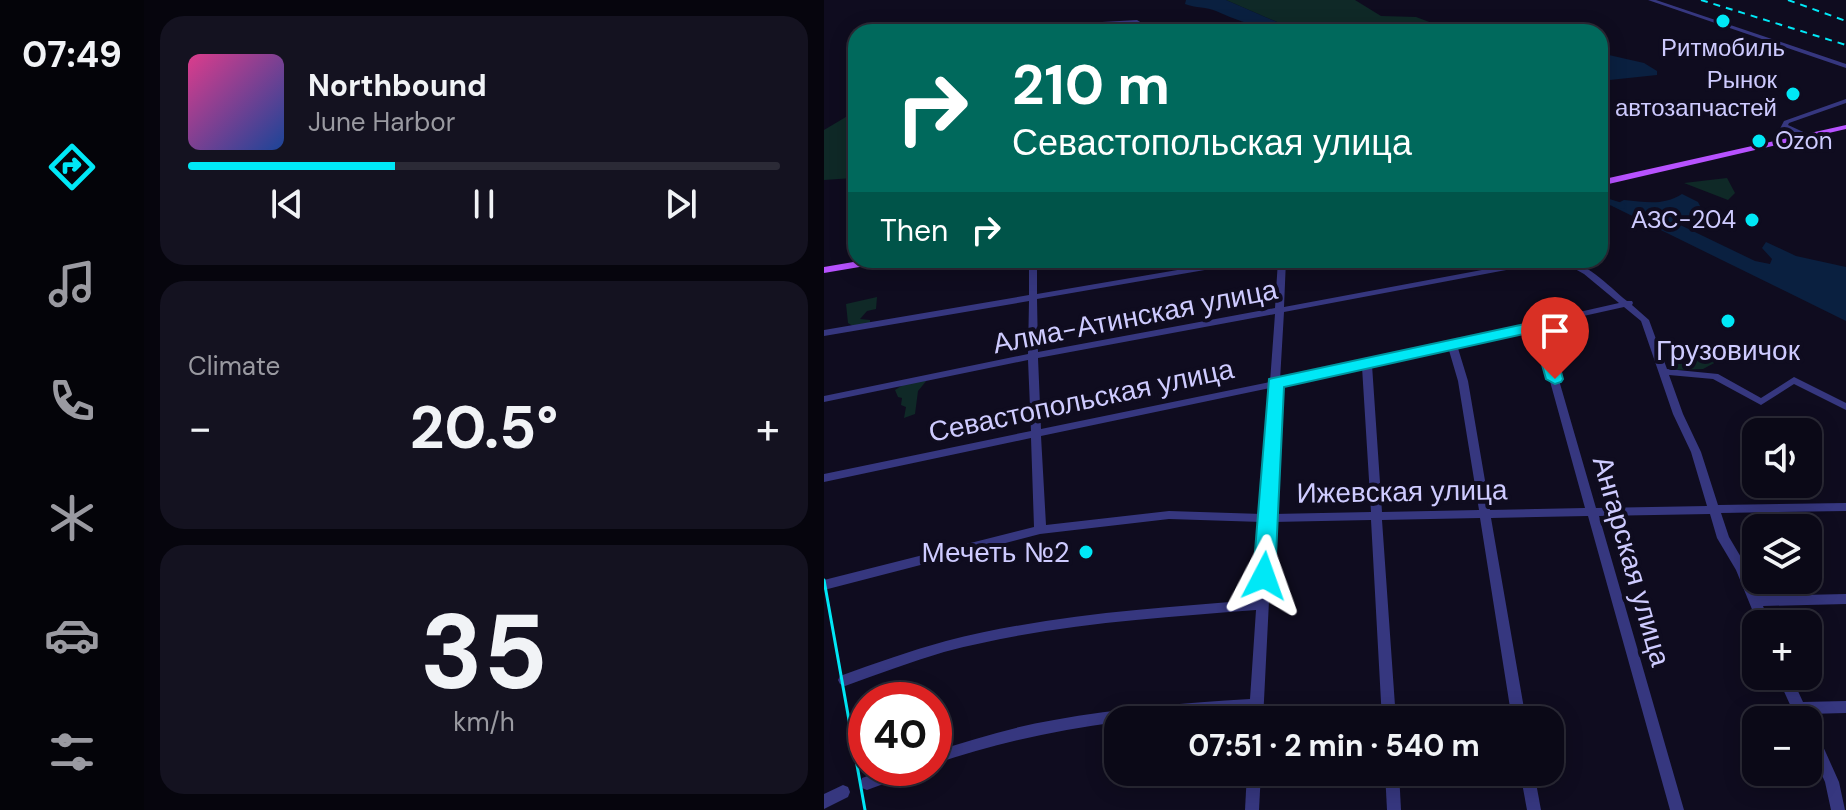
<!DOCTYPE html>
<meta charset="utf-8">
<style>
:root{--surface:#0b0917;--page:#141220;--text:#f1f3f6;--muted:#9a9aa1;--line:#2b2a36;--accent:#00e8f6}
body{margin:0;font-family:"DM Sans",sans-serif;background:var(--page);color:var(--text);height:100vh;display:flex;flex-direction:column;font-size:30px;white-space:nowrap}
*{box-sizing:border-box;margin:0}
p{font-size:26px;color:var(--muted)}
.icon{flex:none;width:44px;height:44px;fill:none;stroke:currentColor;stroke-width:2;stroke-linecap:round;stroke-linejoin:round}
.map{position:relative;flex:1;overflow:hidden}
.drawer{display:flex;flex-direction:column;gap:16px;padding:16px;background:#06050d;width:680px}
.drawer>*{flex:none}
.banner{position:absolute;left:24px;top:24px;width:760px;height:244px;border-radius:24px;box-shadow:0 4px 20px #0003,0 0 0 2px var(--line);background:#00695c;color:#fff;overflow:hidden}
.buttons{position:absolute;left:918px;top:418px;display:grid;gap:16px}
.buttons a{display:grid;place-items:center;width:80px;height:80px;border-radius:16px;background:var(--surface);box-shadow:0 4px 20px #0003,0 0 0 2px var(--line);font-size:40px}
.speed{position:absolute;left:24px;top:682px;display:flex;gap:16px;font-size:40px;font-weight:700;text-align:center}
.speed>*{display:grid;place-content:center;width:104px;height:104px;border-radius:50%;background:var(--surface);box-shadow:0 4px 20px #0003,0 0 0 2px var(--line);line-height:1}
.speed .limit{border:12px solid #d22;background:#fff;color:#111}
.pin{position:absolute;display:grid;place-items:center;width:68px;height:68px;color:#fff;margin:-82px -34px;border-radius:50% 50% 50% 0;rotate:-45deg;box-shadow:0 0 8px #0007}
.pin .icon{rotate:45deg}
.me{position:absolute;width:88px;margin:-44px;rotate:4deg;stroke-linejoin:round;filter:drop-shadow(0 0 6px #0008)}
.turn{display:flex;align-items:center;gap:28px;height:168px;padding:0 32px;font-size:36px}
.turn .icon{width:104px;height:104px;stroke-width:2.5}
.turn b{display:block;font-size:56px;line-height:68px}
.then{display:flex;align-items:center;height:76px;padding:0 32px;background:#0003;gap:16px;font-size:30px}
.big{font-size:60px;font-weight:700;line-height:1.1}
.drawer .tile{flex:1;display:flex;flex-direction:column;justify-content:center;gap:12px;min-width:0;padding:0 28px;border-radius:24px;background:var(--page)}
.drawer .dial{align-items:center;gap:0}
.dial b{font-size:104px;line-height:1}
.song{display:flex;align-items:center;gap:24px}
.cover{width:96px;height:96px;border-radius:12px;background:linear-gradient(135deg,hsl(330 70% 55%),hsl(220 70% 35%))}
.played{height:8px;border-radius:4px;background:linear-gradient(90deg,var(--accent) 35%,var(--line) 35%)}
.keys{display:flex;justify-content:space-around;direction:ltr}
.heat{display:flex;justify-content:space-between;align-items:center;font-size:44px;direction:ltr}
.trip{position:absolute;left:280px;top:706px;width:460px;height:80px;border-radius:24px;background:var(--surface);box-shadow:0 4px 20px #0003,0 0 0 2px var(--line);font-weight:700;line-height:80px;text-align:center}
main{display:flex;flex:1;min-height:0}
.tabs{display:flex;flex-direction:column;width:144px;justify-content:space-around;align-items:center;background:#040409;color:var(--muted)}
.tabs .icon{width:56px;height:56px}
.tabs .active{color:var(--accent)}
.tabs b{font-size:36px;color:var(--text)}
.map>svg:first-child{display:block}
.green{fill:#0f2927}
.water{fill:#0a2040}
.lines{fill:none;stroke-linecap:round;stroke-linejoin:round}
.canal{stroke:#0a2040;stroke-width:6}
.minor{fill:#36377f;fill-rule:evenodd}
.major{fill:#b752ff;fill-rule:evenodd}
.tram{stroke:#00e8f6;stroke-width:3}
.rail{stroke:#00e8f6;stroke-width:2;stroke-dasharray:7 6;stroke-linecap:butt}
.route{fill:#00e8f6;stroke:#0097a0;stroke-width:2}
.poi-dot{fill:#00e8f6;stroke:#0f0c1f;stroke-width:3}
.labels{text-anchor:middle;stroke-width:8;stroke-linejoin:round;paint-order:stroke}
.far-poi-label{font-size:24px;fill:#cecbff;stroke:#0f0c1f;text-anchor:end}
.street-label{font-size:28px;fill:#cecbff;stroke:#0f0c1f}
.poi-label{font-size:28px;fill:#cecbff;stroke:#0f0c1f}
</style>
<main>
<nav class="tabs">
<b>07:49</b>
<svg class="icon active" aria-label="directions" viewBox="0 0 24 24"><path d="M12 3l9 9-9 9-9-9zM9 14v-3h6M13 9l2 2-2 2"/></svg>
<svg class="icon" aria-label="music" viewBox="0 0 24 24"><path d="M9 18V5l10-2v13"/><circle cx="6" cy="18" r="3"/><circle cx="16" cy="16" r="3"/></svg>
<svg class="icon" aria-label="phone" viewBox="0 0 24 24"><path d="M5 4h4l2 5-3 2q2 4 5 5l2-3 5 2v4C11 20 4 13 5 4z"/></svg>
<svg class="icon" aria-label="climate" viewBox="0 0 24 24"><path d="M12 3v18M4 7l16 10M4 17L20 7"/></svg>
<svg class="icon" aria-label="car" viewBox="0 0 24 24"><path d="M5 17H2v-5l4-1 3-4h7l3 4 3 1v5h-3M9 17h6M6 11h13"/><circle cx="7" cy="17" r="2"/><circle cx="17" cy="17" r="2"/></svg>
<svg class="icon" aria-label="filters" viewBox="0 0 24 24"><path d="M4 7h16M4 17h16"/><circle cx="9" cy="7" r="2"/><circle cx="15" cy="17" r="2"/></svg>
</nav>
<section class="drawer">
<div class="tile">
<div class="song"><i class="cover"></i><div><b>Northbound</b><p>June Harbor</p></div></div>
<div class="played"></div>
<div class="keys"><svg class="icon" aria-label="previous" viewBox="0 0 24 24"><path d="M18 5L8 12l10 7zM5 5v14"/></svg><svg class="icon" aria-label="pause" viewBox="0 0 24 24"><path d="M8 5v14M16 5v14"/></svg><svg class="icon" aria-label="next" viewBox="0 0 24 24"><path d="M6 5l10 7-10 7zM19 5v14"/></svg></div>
</div>
<div class="tile"><p>Climate</p>
<div class="heat"><a>−</a><b class="big">20.5°</b><a>+</a></div>
</div>
<div class="tile dial"><b>35</b><p>km/h</p></div>
</section>
<div class="map">
<svg width="1022" height="810" viewBox="0 0 1022 810">
<rect width="100%" height="100%" fill="#0f0c1f"/>
<g class="green">
<polygon points="402,0 531,0 557,16 592,17 632,32 476,32"/>
<polygon points="32,111 32,182 28,182 29,178 0,180 0,130"/>
<polygon points="903,178 911,193 904,200 860,183"/>
<polygon points="53,297 52,309 43,311 36,319 46,320 46,325 32,328 24,323 22,304"/>
<polygon points="882,348 905,356 895,356 894,361 879,369 848,370 848,365 866,358 864,351"/>
<polygon points="103,380 94,391 91,414 80,418 82,407 77,405 78,398 74,397 71,390 85,381"/>
</g>
<g class="water">
<path d="M362,0H402L476,32C444,32 419,23 392,11C383,7 371,8 361,4Z"/>
<polygon points="776,53 820,63 833,71 833,75 776,81"/>
<path d="M858,194L874,202L881,216L873,224L850,222L931,261L946,264L948,259L938,248L942,242L972,256L1022,267V321L788,206L800,200C822,202 839,206 858,194Z"/>
</g>
<g class="lines">
<polyline class="canal" points="776,199 798,206"/>
<g class="minor">
<polygon points="824,0 832,0 1022,64 1022,68"/>
<polygon points="313,20 332,32 325,32 312,24 278,26 275,24 278,22"/>
<polygon points="1022,99 1022,103 965,123 964,125 986,135 986,137 982,137 962,129 953,145 948,144 960,121"/>
<path d="M205,260H213V294L412,260H431L427,262L213,299L214,352L451,308L454,260H462L460,307L711,260H728L724,262L460,312L456,380L795,303L760,274L735,260C762,260 783,285 803,301H808L809,303L808,305L825,320L843,369L894,374L937,398L970,377L1022,403V410L970,384L937,405L889,379L845,375L859,414L877,452L894,505L1022,503V511L897,513L905,537L924,569L935,596L1022,594V604L939,606L946,624H934L912,570L893,538L886,514L775,516L860,810H846L764,516L667,518L702,720H688L656,518L558,520L572,720H558L547,520L449,522L439,720H425L426,710L313,720H294V722C231,730 170,744 110,764V752C149,739 189,727 230,720C295,708 361,703 426,699L432,610C328,618 222,625 120,652C87,662 54,674 21,686L16,684L14,680L16,676C51,663 86,651 122,641C223,615 329,608 433,600L438,522L345,519L216,534L0,590V580L210,527L207,438L0,482V474L207,431L204,360L0,402V396L204,354L205,301L0,336V330L205,295ZM800,307L817,321L849,414L867,452L883,506L772,508L719,325ZM451,314L446,382L217,429L214,358ZM711,327L761,508L666,510L644,381L633,345ZM624,347L634,381L655,510L558,512L548,365ZM538,367L547,512L449,514L456,386ZM446,388L438,514L345,511L222,525L217,436Z"/>
<polygon points="953,676 967,676 979,702 1022,701 1022,713 984,714 987,720 986,722 989,724 1015,782 1021,810 1007,810 1001,782 984,744 984,720 973,720"/>
<polygon points="66,768 91,768 89,773 84,775 43,790 38,788 36,783 38,778"/>
<polygon points="423,772 437,772 435,810 421,810"/>
<polygon points="561,772 575,772 577,810 563,810"/>
<polygon points="696,772 710,772 717,810 703,810"/>
<polygon points="19,785 24,787 26,792 24,797 0,809 0,794"/>
</g>
<g class="major">
<polygon points="1022,125 1022,129 776,186 776,180"/>
<polygon points="41,260 64,260 59,263 0,273 0,267"/>
</g>
<polyline class="tram" points="0,580 41,810"/>
<g class="rail">
<polyline points="877,0 1022,45"/>
<polyline points="964,0 1022,21"/>
</g>
</g>
<polygon class="route" points="715,321 724,326 739,379 737,382 731,384 722,379 709,332 460,387 451,576 440,584 432,582 429,576 445,379"/>
<g class="poi-dot">
<circle cx="899" cy="21" r="8"/>
<circle cx="969" cy="94" r="8"/>
<circle cx="935" cy="141" r="8"/>
<circle cx="928" cy="220" r="8"/>
<circle cx="904" cy="321" r="8"/>
<circle cx="262" cy="552" r="8"/>
</g>
<g class="labels">
<g class="far-poi-label">
<text x="899" y="56" text-anchor="middle">Ритмобиль</text>
<text x="953" y="88">Рынок<tspan x="953" dy="28">автозапчастей</tspan></text>
<text x="951" y="149" text-anchor="start">Ozon</text>
<text x="912" y="228">АЗС-204</text>
</g>
<g class="street-label">
<text transform="translate(311 316) rotate(-11)" y="10">Алма-Атинская улица</text>
<text transform="translate(257 400) rotate(-12)" y="10">Севастопольская улица</text>
<text transform="translate(578 491) rotate(-1)" y="10">Ижевская улица</text>
<text transform="translate(808 561) rotate(74)" y="10">Ангарская улица</text>
</g>
<g class="poi-label">
<text x="904" y="360">Грузовичок</text>
<text x="246" y="562" text-anchor="end">Мечеть №2</text>
</g>
</g>
</svg>
<div class="buttons">
<a><svg class="icon" aria-label="sound" viewBox="0 0 24 24"><path d="M4 9h4l5-4v14l-5-4H4zM17 9q2 3 0 6"/></svg></a>
<a><svg class="icon" aria-label="layers" viewBox="0 0 24 24"><path d="M12 4l9 5-9 5-9-5zM3 14l9 5 9-5"/></svg></a>
<a>+</a>
<a>−</a>
</div>
<div class="speed"><div class="limit">40</div></div>
<div class="pin" style="left:731px;top:379px;background:#d93025"><svg class="icon" aria-label="arrive" viewBox="0 0 24 24"><path d="M6 21V4h12l-3 4 3 4H6"/></svg></div>
<svg class="me" style="left:440px;top:576px" viewBox="-20 -20 40 40"><path d="M0-17L14 15 0 8-14 15z" fill="#00e8f6" stroke="#fff" stroke-width="4"/></svg>
<div class="trip">07:51 · 2 min · 540 m</div>
<div class="banner">
<div class="turn"><svg class="icon" aria-label="right" viewBox="0 0 24 24"><path d="M7 20v-9h11M14 6l5 5-5 5"/></svg><div><b>210 m</b>Севастопольская улица</div></div>
<div class="then">Then<svg class="icon" aria-label="right" viewBox="0 0 24 24"><path d="M7 20v-9h11M14 6l5 5-5 5"/></svg></div>
</div>
</div>
</main>
